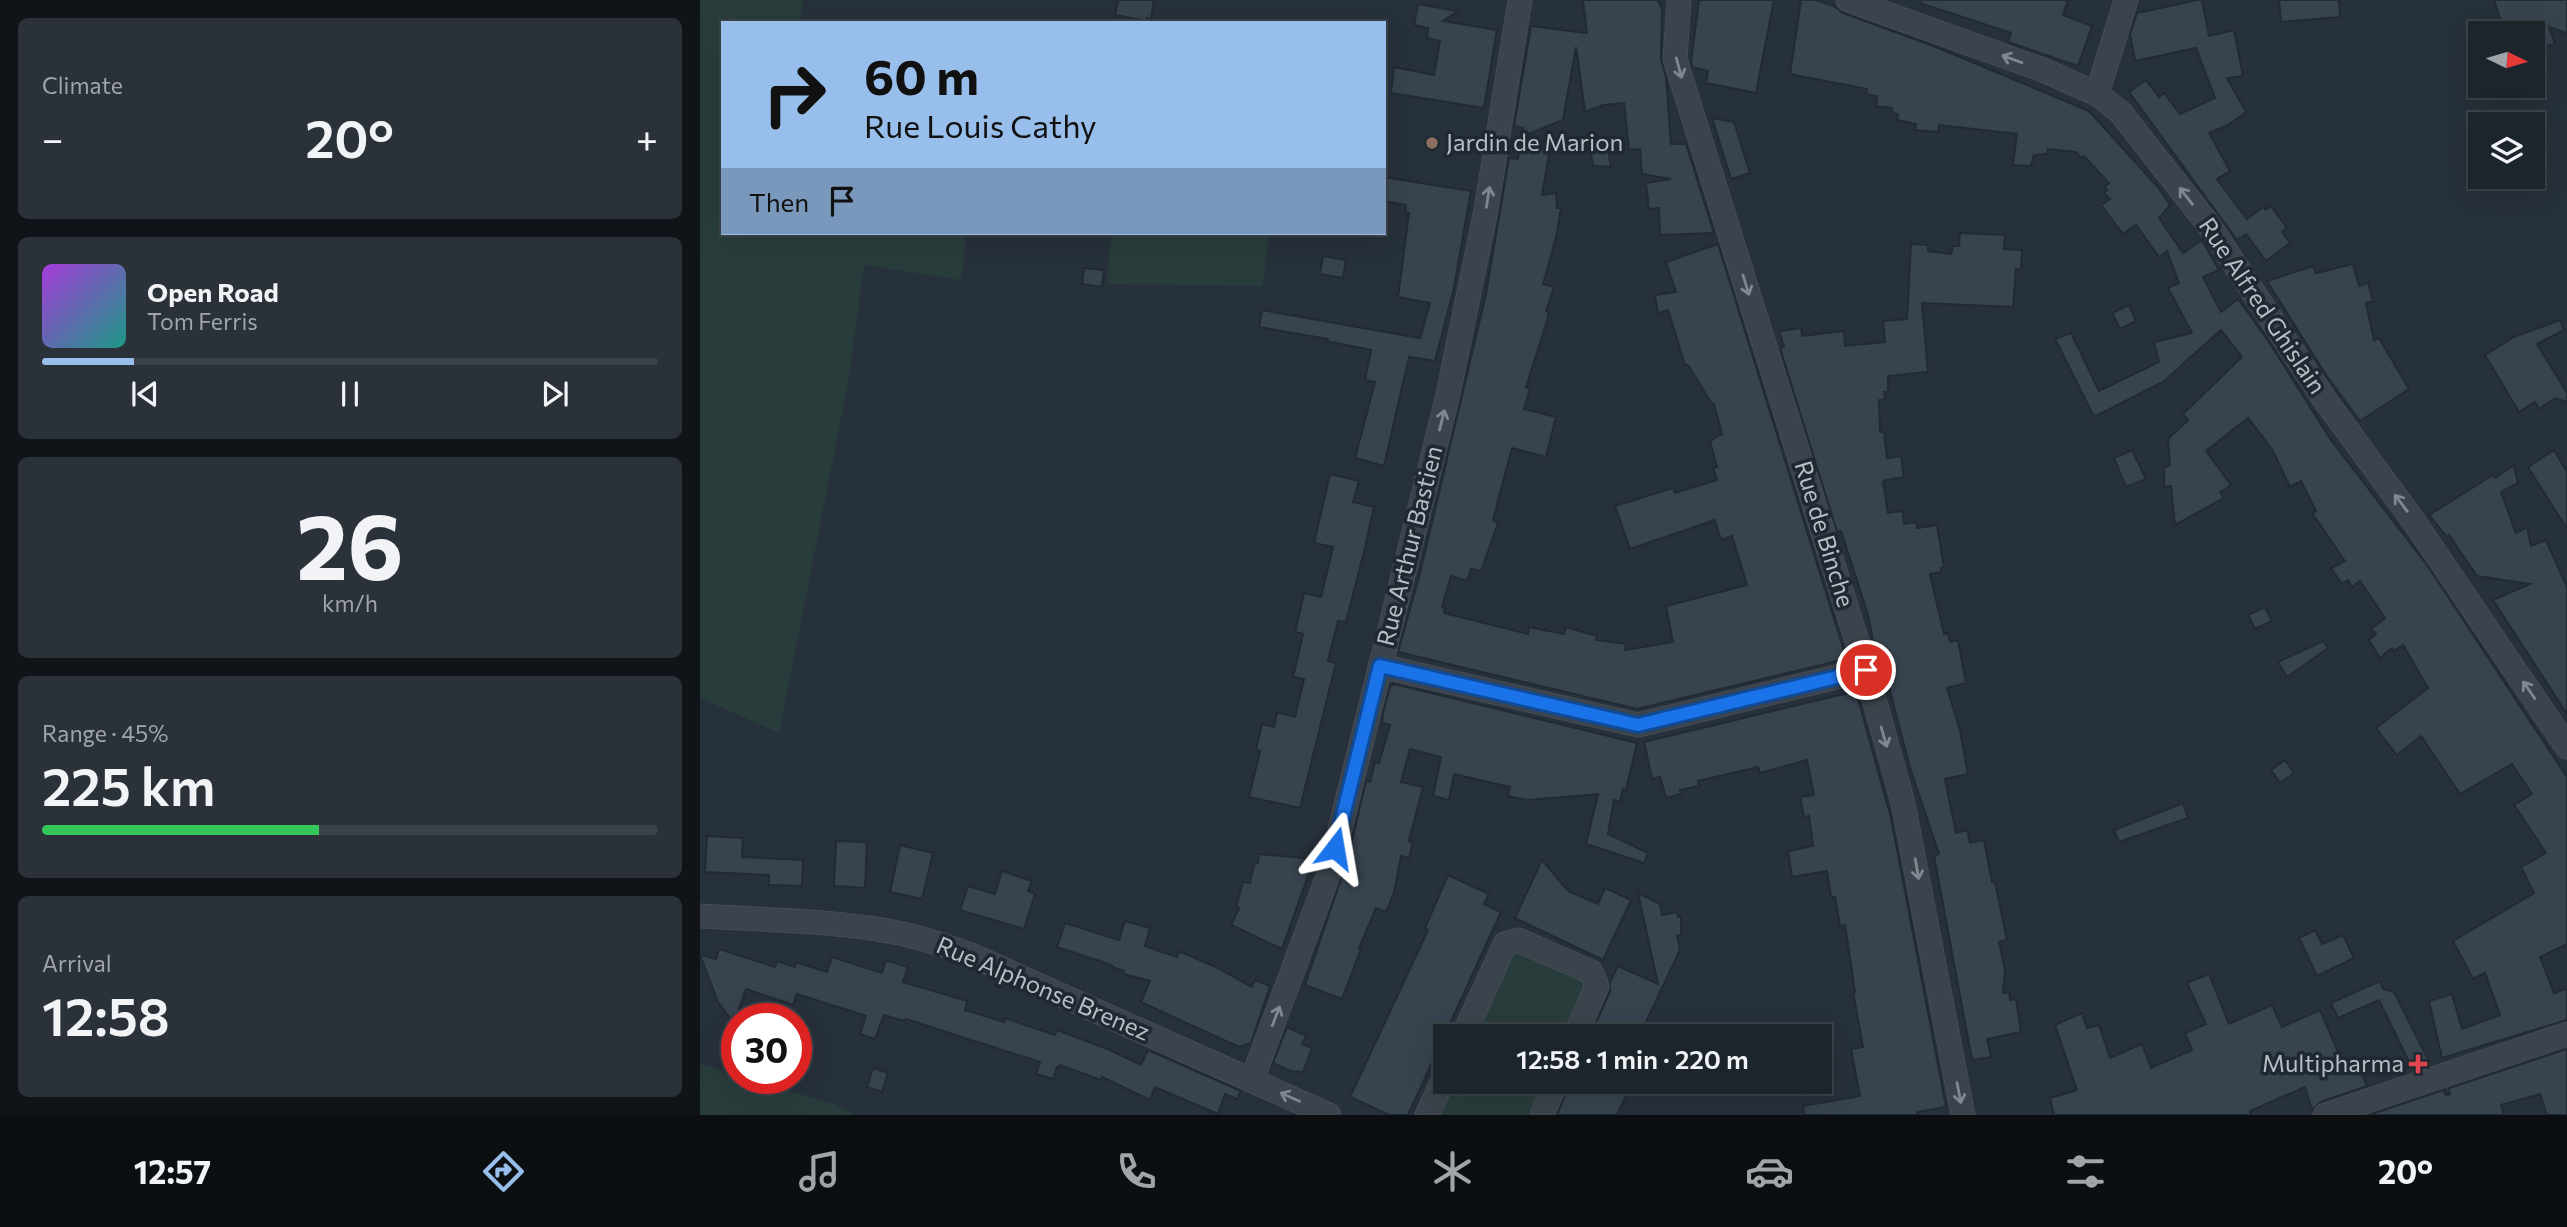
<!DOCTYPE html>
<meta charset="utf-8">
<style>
:root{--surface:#1d252c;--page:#2a3138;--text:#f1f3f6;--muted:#a0a5a9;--line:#3b4248;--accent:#98bfeb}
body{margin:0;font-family:Commissioner,sans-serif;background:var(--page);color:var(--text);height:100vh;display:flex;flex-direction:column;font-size:26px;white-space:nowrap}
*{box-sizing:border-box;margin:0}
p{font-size:23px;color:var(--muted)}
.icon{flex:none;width:38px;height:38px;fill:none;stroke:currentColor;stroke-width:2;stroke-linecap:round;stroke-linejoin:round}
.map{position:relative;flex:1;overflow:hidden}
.details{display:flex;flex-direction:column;gap:18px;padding:18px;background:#101418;width:700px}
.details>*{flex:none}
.guide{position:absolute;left:21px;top:21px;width:665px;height:214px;border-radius:0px;box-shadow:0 7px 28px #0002,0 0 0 2px var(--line);background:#98bfeb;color:#111;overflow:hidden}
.needle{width:46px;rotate:95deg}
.fabs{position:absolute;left:1768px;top:21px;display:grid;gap:14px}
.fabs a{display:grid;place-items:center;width:77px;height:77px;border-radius:0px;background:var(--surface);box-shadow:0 7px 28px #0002,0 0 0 2px var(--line);font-size:35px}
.speed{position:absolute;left:21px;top:1003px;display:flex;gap:14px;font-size:35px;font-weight:700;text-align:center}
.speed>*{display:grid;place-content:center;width:91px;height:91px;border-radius:50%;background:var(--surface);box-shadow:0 7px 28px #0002,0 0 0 2px var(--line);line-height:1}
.speed .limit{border:10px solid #d22;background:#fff;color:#111}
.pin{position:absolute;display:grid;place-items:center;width:60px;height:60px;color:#fff;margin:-30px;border:4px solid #fff;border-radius:50%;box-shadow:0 2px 7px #0007}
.me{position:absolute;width:77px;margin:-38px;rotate:14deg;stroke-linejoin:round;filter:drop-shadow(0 0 5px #0008)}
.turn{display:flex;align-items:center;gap:24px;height:147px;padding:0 28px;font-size:32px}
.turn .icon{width:91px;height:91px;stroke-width:2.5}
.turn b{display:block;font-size:49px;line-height:60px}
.then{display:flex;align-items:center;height:66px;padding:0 28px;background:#0003;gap:14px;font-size:26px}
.big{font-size:52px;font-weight:600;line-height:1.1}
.details .card{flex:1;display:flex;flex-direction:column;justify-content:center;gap:10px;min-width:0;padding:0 24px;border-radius:10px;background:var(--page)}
.details .dial{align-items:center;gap:0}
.dial b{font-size:91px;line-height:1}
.song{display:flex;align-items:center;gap:21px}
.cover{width:84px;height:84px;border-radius:10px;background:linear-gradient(135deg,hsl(280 70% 55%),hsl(170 70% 35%))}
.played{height:7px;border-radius:4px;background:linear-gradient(90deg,var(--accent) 15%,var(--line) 15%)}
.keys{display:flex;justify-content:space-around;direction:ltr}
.heat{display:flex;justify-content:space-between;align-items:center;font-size:38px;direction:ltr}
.charge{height:10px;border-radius:5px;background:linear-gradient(90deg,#34c759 45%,var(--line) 0)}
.trip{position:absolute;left:733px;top:1024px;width:399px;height:70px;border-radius:0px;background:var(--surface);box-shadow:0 7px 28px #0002,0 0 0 2px var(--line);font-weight:600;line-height:70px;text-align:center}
.tab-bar{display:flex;height:112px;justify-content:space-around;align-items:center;background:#0c0f12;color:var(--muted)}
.tab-bar .icon{width:49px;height:49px}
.tab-bar .on{color:var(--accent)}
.tab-bar b{font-size:32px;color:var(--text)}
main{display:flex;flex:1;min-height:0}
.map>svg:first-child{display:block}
.green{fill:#293c3c}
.building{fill:#37434f;stroke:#222a33;stroke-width:2}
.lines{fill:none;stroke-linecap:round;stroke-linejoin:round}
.minor-casing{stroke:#444c55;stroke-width:25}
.minor{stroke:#3b434c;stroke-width:23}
.oneway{stroke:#7f8790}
.route-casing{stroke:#114b97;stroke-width:18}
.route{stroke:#1a73e8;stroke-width:12}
.education-dot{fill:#8d6e63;stroke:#202831;stroke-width:2.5}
.health-dot{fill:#e0444e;stroke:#202831;stroke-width:2.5}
.labels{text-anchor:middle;stroke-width:7;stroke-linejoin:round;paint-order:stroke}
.poi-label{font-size:24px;fill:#b7bec7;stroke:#202831;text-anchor:start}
.street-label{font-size:24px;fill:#b7bec7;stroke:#202831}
</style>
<main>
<section class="details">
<div class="card"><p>Climate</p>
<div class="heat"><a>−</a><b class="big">20°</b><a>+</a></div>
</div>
<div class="card">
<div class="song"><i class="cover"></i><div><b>Open Road</b><p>Tom Ferris</p></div></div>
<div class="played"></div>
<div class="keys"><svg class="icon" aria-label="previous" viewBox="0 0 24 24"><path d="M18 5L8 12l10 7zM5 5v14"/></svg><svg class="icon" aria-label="pause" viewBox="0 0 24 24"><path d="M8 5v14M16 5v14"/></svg><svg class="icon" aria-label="next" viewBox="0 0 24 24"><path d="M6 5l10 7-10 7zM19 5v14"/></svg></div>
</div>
<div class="card dial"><b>26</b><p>km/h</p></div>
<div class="card"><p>Range · 45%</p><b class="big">225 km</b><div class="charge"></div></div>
<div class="card"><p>Arrival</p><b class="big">12:58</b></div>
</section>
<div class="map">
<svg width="1867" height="1115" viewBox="0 0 1867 1115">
<rect width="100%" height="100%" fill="#27313b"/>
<g class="green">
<polygon points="0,0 103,0 99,23 23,23 23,233 267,233 261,280 164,265 149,378 79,733 0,698"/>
<polygon points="411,233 570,233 562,286 407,284"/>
<polygon points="805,944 891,972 875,1036 763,1036"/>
<polygon points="0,1064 37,1075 37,1078 46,1078 136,1105 155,1115 0,1115"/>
<polygon points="746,1082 856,1082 842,1115 727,1115"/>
</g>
<g class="building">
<polygon points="418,0 454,0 451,19 447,18 447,21 415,15"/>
<polygon points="883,0 958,0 962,10 961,59 966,77 971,144 986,144 1014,233 960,235 959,208 949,209 946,183 971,179 942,174 940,149 929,150 924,103 903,105 885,112 876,47 863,120 821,137 823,128 814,126 831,26 887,33"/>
<polygon points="999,0 1074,0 1056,93 1006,83 1008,71 992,67 991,62"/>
<polygon points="1101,0 1116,0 1136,7 1143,13 1236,47 1389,111 1458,187 1470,205 1459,218 1483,253 1502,240 1519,270 1503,277 1521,312 1538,299 1567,339 1631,440 1727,565 1867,777 1867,944 1840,957 1854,993 1867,989 1867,1020 1742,1058 1729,1001 1752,994 1762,1029 1800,1015 1785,973 1773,979 1753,941 1834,893 1821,867 1846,853 1814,805 1832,794 1812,764 1760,794 1721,736 1697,755 1676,728 1728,688 1703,645 1694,651 1692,648 1680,658 1669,640 1676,634 1671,629 1685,618 1660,581 1652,587 1648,580 1642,584 1631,568 1645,561 1612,513 1616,511 1601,481 1590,487 1572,449 1548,418 1506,451 1531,485 1520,492 1524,498 1475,525 1471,486 1464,487 1464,468 1470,465 1468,439 1488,420 1483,414 1542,357 1521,330 1463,382 1394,417 1355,339 1371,333 1399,391 1459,362 1454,342 1492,333 1468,288 1479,283 1467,251 1459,257 1436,225 1423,234 1401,205 1410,199 1404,193 1407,190 1405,186 1409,183 1384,156 1381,158 1376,152 1348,149 1347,154 1334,155 1331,166 1313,165 1317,134 1239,125 1238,132 1215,130 1216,124 1197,120 1198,114 1193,113 1192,108 1176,106 1177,96 1166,94 1167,89 1090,74"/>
<polygon points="1221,0 1368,0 1363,15 1392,26 1378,66 1308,42 1311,33 1220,3"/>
<polygon points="1497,0 1502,0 1509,36 1534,30 1543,76 1527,78 1546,112 1528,125 1509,133 1530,171 1517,179 1547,219 1563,207 1566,210 1571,206 1587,228 1582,232 1590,243 1566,261 1546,234 1537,240 1429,92 1446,80 1459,97 1464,93 1480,114 1515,98 1496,48 1435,61 1430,34 1437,13"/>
<polygon points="1579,0 1639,0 1640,17 1581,22"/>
<polygon points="1794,0 1867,0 1867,33 1849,27 1855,44 1833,49 1832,33 1805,33"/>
<polygon points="718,4 758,11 743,21 797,30 784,108 691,93 694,67 734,75 740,41 727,38 728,28 714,25"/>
<polygon points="1012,118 1034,122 1050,173 1031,179"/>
<polygon points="907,141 911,167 893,166 889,143"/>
<polygon points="850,148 842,195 856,193 857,208 861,208 856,238 843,284 854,287 846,311 849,312 847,321 826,387 830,389 824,409 856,417 846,457 812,448 793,520 798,523 781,571 771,569 767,581 751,576 742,607 745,608 744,613 828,634 829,627 864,634 866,627 897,636 896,640 926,644 925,650 973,642 966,606 1047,585 1032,536 1021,540 1015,520 930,549 915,506 973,488 975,493 1017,480 1013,468 1017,467 1010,441 1022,434 1014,404 1012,404 988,365 985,365 968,310 958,313 955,295 976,292 966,262 1018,244 1145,654 1142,660 937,709 698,652 719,577 786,294 809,158 818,159 819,151"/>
<polygon points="684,177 771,191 754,288 735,361 709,357 684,466 655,458 675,382 665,380 671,350 627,341 628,339 559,327 562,310 720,338 730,303 698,297 709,213 705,212 706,205 684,201"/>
<polygon points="1260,233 1305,235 1304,249 1322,250 1321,269 1316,269 1313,307 1222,303 1228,372 1188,376 1188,392 1184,392 1185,399 1179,400 1180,432 1184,432 1187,458 1201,456 1204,477 1186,480 1183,482 1188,513 1203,511 1204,524 1216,522 1217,528 1237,525 1244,567 1241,568 1241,572 1230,574 1244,634 1248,633 1250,642 1258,640 1266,683 1247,688 1260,730 1268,774 1245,779 1256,833 1267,830 1270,843 1284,840 1292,882 1295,882 1307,940 1299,942 1305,970 1303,993 1309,992 1310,1000 1316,999 1321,1032 1287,1039 1291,1057 1272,1060 1234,856 1239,854 1210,768 1190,691 1173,640 1168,615 1141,531 1137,532 1080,348 1084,347 1079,331 1101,328 1102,336 1144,331 1145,346 1185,342 1183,321 1207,319 1211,244 1228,245 1228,251 1251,254 1253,246 1259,246"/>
<polygon points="623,256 646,260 643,278 620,274"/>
<polygon points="1653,264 1659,286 1668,283 1673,301 1666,303 1674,340 1679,338 1709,389 1660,421 1626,375 1567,281 1613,266 1616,273"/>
<polygon points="384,268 404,270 402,287 382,284"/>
<polygon points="1429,305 1436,321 1420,329 1412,313"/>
<polygon points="1860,320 1864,330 1837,344 1867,393 1867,402 1855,398 1839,409 1835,402 1819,412 1785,355 1814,337"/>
<polygon points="1432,450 1446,479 1426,487 1414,458"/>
<polygon points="1854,450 1867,472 1867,529 1828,467"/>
<polygon points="1814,465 1818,483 1801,492 1816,533 1827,527 1831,546 1846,540 1867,587 1867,714 1793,600 1830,584 1777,576 1749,535 1747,537 1729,515 1793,475 1795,478"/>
<polygon points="630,474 659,481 653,502 674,507 664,552 646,622 638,621 628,661 636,663 600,808 549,797 560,751 556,750 562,724 574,727 577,712 595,717 604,679 593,677 603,634 595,632 604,593 621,597 633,547 614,543"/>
<polygon points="1565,607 1572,621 1555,629 1548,615"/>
<polygon points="1623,641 1628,648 1587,677 1578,662"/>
<polygon points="694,684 937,743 926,790 923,789 920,802 914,800 908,834 948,853 944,863 886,844 898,794 827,800 808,796 810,787 754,774 749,800 733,796 741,757 710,749 701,782 723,787 709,841 713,842 709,858 701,856 694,893 686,912 676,908 659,948 661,949 642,999 605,985 648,858 666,781 670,782 675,762 679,763 690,725 682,723 683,713 690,687"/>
<polygon points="1152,692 1157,695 1191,818 1246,1107 1217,1112 1218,1115 1104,1115 1103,1106 1160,1096 1151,1049 1163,1047 1153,992 1155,992 1145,925 1140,926 1135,897 1131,897 1127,871 1092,877 1088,851 1113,846 1109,816 1104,817 1100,797 1114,795 1107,760 1060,773 1058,767 998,781 999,786 980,790 981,794 966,798 960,777 952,779 944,742"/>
<polygon points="1585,760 1594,773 1580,783 1571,770"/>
<polygon points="1483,803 1488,818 1419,842 1414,830"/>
<polygon points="7,836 43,838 42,857 103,860 102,886 69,885 69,875 5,872"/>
<polygon points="136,841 167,842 165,888 134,886"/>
<polygon points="200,845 233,853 222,899 190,892"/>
<polygon points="559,854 614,859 582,949 531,925 539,908 536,906 543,882 550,883 554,864 558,863"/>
<polygon points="842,860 868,891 898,904 905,888 931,900 903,960 815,918"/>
<polygon points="302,871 332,881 328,891 335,894 324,929 260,910 268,886 295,894"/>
<polygon points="748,875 789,894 784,904 801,912 708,1115 689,1115 650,1097 728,930 725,928"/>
<polygon points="938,893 960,904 962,915 977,912 978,917 981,917 981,935 977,936 980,950 945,1024 967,1036 890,1036 910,992 910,982 918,966 958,984"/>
<polygon points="425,921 450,928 445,946 477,957 479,951 518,968 552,987 555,980 570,986 551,1043 539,1047 441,1002 450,981 424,974 424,971 412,967 412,965 357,947 365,923 419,940"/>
<polygon points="1615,930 1622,944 1643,935 1654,958 1617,976 1599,938"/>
<polygon points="19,949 75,967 77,961 95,967 96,962 127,972 132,957 182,973 186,960 208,967 203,982 267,1001 265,1010 304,1022 305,1018 355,1035 357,1030 410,1050 441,1065 448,1050 541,1091 537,1099 525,1094 518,1114 455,1087 450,1100 402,1077 401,1080 360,1065 359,1068 357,1067 353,1079 336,1074 340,1062 206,1019 205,1021 184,1015 175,1039 160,1034 166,1016 97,994 93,1005 46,989 34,1023 18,1002 0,955 16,959"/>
<polygon points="1509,974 1529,1024 1572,1005 1582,1027 1620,1010 1643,1064 1656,1059 1667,1086 1621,1102 1612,1110 1605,1087 1550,1111 1551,1115 1354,1115 1350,1098 1377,1090 1355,1025 1382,1013 1387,1028 1399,1025 1410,1058 1442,1044 1451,1068 1492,1050 1485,1033 1506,1024 1487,983"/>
<polygon points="1680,981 1683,989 1694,992 1729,1061 1711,1066 1679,1000 1638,1018 1631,1003"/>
<polygon points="587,1027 606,1036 602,1044 612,1048 603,1072 591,1071 573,1063"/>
<polygon points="1867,1049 1867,1115 1847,1115 1840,1094 1801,1105 1804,1115 1669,1115 1743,1090 1746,1095 1750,1094 1749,1088"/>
<polygon points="173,1068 188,1073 182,1092 167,1087"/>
<polygon points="870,1082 926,1082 922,1089 928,1092 917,1115 857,1115"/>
</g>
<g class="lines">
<g class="minor-casing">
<g id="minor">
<polyline points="979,0 975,59 1166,670 1203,803 1263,1115"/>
<polyline points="1148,0 1343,70 1397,94 1420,112 1508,224 1627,403 1713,520 1867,747"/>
<polyline points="1397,94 1426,0"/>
<polyline points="680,666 938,725 1166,670"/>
<path d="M0,916C63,920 127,920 188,931C217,936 244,945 271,955L629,1115"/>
<polyline points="763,1036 805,944 818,940 891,972 897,986 875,1036"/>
<polyline points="552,1080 629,873 747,399 786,210 820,0"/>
<polyline points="727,1115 746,1074"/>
<polyline points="842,1115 856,1082"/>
<polyline points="1625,1115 1867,1034"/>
</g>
</g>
<use href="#minor" class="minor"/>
</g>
<defs><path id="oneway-shaft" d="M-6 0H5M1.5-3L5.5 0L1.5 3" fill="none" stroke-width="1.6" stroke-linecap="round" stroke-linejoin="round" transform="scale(1.75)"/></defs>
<g class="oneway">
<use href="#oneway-shaft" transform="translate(1312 59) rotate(-160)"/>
<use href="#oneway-shaft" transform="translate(979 68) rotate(75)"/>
<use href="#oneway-shaft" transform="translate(1486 196) rotate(-128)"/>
<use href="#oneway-shaft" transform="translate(788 197) rotate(-81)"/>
<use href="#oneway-shaft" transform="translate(1046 285) rotate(73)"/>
<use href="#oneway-shaft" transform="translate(742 420) rotate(-76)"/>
<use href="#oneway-shaft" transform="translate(1701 503) rotate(-127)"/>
<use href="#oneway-shaft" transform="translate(1829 690) rotate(-124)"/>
<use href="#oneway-shaft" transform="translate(1184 737) rotate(74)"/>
<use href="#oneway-shaft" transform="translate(1217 869) rotate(80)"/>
<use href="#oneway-shaft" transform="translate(576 1016) rotate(-69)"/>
<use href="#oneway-shaft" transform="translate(1259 1093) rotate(79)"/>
<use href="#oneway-shaft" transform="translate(590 1097) rotate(-156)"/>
</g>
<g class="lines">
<g class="route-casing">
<polyline id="route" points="635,848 680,666 938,725 1166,670"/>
</g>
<use href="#route" class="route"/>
</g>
<circle class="education-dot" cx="732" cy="143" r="7"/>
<path class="health-dot" d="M1714.5 1053.5h7v7h7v7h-7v7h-7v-7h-7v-7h7z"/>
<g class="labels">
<g class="poi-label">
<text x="746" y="151">Jardin de Marion</text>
<text x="1704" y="1072" text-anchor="end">Multipharma</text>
</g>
<g class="street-label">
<text transform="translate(1562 306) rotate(56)" y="8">Rue Alfred Ghislain</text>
<text transform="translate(1124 534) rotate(73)" y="8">Rue de Binche</text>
<text transform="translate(710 546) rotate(-76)" y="8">Rue Arthur Bastien</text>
<text transform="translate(343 989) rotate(23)" y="8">Rue Alphonse Brenez</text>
</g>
</g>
</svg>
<div class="fabs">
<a><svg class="needle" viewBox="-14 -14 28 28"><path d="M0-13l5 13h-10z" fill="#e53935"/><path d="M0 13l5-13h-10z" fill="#a0a5a9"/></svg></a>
<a><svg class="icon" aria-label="layers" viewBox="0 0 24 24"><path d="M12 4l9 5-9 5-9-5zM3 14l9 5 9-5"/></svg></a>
</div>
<div class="speed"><div class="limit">30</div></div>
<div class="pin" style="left:1166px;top:670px;background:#d93025"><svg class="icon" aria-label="arrive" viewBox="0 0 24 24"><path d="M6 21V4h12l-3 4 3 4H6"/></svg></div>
<svg class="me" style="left:635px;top:848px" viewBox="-20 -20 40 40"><path d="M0-17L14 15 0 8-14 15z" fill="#1a73e8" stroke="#fff" stroke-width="4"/></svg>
<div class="trip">12:58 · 1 min · 220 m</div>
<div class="guide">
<div class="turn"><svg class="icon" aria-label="right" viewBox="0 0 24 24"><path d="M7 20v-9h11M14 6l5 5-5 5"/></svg><div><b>60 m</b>Rue Louis Cathy</div></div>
<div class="then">Then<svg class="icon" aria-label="arrive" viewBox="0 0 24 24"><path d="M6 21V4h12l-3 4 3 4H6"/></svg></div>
</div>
</div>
</main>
<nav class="tab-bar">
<b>12:57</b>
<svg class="icon on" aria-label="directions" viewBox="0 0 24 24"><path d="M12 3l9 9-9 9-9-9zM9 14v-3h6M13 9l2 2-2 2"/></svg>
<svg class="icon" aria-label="music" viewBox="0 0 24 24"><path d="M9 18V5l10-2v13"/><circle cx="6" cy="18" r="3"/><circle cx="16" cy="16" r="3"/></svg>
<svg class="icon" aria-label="phone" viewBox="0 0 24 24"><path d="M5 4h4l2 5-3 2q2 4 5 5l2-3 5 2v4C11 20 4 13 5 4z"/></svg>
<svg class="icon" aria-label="climate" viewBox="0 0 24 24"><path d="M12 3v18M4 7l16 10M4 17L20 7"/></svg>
<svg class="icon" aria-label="car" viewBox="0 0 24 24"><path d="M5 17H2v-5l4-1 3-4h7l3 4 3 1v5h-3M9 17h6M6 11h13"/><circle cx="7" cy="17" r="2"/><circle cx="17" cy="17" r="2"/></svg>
<svg class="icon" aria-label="filters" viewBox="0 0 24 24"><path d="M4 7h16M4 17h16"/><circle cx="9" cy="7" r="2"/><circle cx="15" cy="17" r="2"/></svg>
<b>20°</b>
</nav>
